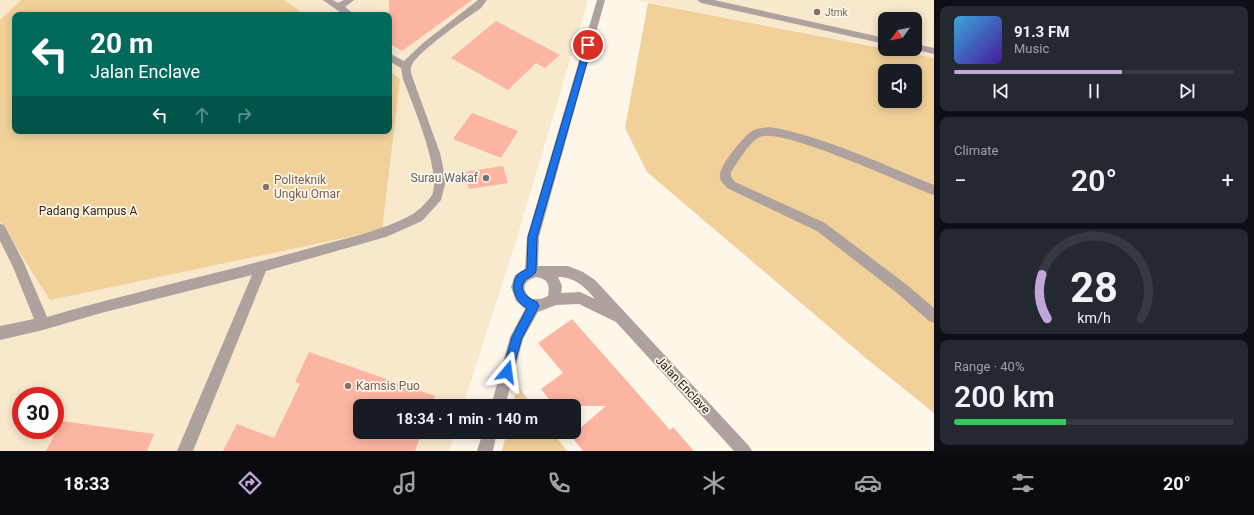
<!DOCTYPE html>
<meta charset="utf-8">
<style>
:root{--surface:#171b24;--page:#242831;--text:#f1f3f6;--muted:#9ea1a6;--line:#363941;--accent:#c0a6dc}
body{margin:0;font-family:Roboto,sans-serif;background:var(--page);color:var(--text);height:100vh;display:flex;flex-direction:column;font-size:15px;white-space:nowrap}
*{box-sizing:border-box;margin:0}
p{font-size:13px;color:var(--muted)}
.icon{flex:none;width:22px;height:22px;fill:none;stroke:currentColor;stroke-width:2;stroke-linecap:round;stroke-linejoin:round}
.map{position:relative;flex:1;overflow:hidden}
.drawer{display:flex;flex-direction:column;gap:6px;padding:6px;background:#0d0f14;width:320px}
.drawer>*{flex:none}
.guide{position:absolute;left:12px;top:12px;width:380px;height:122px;border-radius:8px;box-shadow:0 2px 10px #0003;background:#00695c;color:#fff;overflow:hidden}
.needle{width:26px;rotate:237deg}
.fabs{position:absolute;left:878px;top:12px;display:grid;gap:8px}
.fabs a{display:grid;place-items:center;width:44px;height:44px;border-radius:8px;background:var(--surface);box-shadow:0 2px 10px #0003;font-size:20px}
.speed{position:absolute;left:12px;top:387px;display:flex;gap:8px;font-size:20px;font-weight:700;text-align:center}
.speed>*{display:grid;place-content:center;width:52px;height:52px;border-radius:50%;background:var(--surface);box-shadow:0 2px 10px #0003;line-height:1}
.speed .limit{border:6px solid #d22;background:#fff;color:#111}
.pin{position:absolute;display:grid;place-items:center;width:34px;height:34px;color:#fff;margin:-17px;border:2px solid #fff;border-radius:50%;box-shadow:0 1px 4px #0007}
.me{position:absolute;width:44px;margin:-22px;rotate:16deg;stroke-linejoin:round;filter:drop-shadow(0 0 3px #0008)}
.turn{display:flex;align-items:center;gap:14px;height:84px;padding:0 12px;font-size:18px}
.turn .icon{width:52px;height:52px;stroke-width:2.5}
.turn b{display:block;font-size:28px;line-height:34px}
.lanes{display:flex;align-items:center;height:38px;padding:0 12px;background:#0003;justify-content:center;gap:20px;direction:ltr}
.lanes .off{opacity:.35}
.big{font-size:30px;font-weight:600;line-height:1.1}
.drawer .card{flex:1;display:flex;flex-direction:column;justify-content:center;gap:6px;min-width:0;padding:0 14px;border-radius:8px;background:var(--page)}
.drawer .dial{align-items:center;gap:0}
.dial svg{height:104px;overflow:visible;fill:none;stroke:var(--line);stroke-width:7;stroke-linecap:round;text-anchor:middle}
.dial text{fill:var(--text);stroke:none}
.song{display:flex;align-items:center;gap:12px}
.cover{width:48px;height:48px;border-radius:6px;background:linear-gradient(135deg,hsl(200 70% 55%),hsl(260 70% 35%))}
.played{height:4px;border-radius:2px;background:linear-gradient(90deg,var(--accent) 60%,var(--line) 60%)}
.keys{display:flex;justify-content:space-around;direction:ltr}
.heat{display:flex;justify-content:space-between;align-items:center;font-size:22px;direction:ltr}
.charge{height:6px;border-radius:3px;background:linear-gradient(90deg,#34c759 40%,var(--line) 0)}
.trip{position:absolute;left:353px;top:399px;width:228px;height:40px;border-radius:8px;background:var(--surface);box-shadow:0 2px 10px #0003;font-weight:600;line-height:40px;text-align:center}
.menu{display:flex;height:64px;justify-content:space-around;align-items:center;background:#090b0e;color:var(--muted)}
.menu .icon{width:28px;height:28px}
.menu .current{color:var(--accent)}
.menu b{font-size:18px;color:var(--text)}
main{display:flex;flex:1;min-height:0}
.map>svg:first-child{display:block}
.built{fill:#f8e8cc;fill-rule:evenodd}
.green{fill:#f1d099;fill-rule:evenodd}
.building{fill:#fbb5a1}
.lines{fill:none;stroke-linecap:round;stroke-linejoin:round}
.minor{fill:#ada29e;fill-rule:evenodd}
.route{fill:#1a73e8;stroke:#114b97}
.education-dot{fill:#8d6e63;stroke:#fdf6e9;stroke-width:1.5}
.worship-dot{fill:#6b7280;stroke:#fdf6e9;stroke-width:1.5}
.labels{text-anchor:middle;stroke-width:3.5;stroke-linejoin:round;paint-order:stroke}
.far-education-label{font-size:10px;fill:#785e54;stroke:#fdf6e9;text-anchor:start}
.worship-label{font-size:12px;fill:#5b616d;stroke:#fdf6e9;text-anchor:end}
.education-label{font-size:12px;fill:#785e54;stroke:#fdf6e9;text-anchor:start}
.park-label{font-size:12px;fill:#35260b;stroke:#fdf6e9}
.street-label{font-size:12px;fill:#1f1b13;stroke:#fdf6e9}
</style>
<main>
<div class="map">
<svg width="934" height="451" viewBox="0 0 934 451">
<rect width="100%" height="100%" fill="#fdf6e9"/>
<g class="built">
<path d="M0,0H588L515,244L463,406H360V432H455L449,451H0ZM15,15H389V131H15ZM21,396H55V430H21Z"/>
<polygon points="636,0 934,0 934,58 888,49 915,49 915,19 885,19 885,48"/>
</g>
<g class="green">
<polygon points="21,0 284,0 306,15 15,15 15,131 389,131 389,71 400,79 382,230 50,300 0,221 0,20"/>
<path d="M648,3L934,58V413L867,359L647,172L625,128ZM885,71H915V101H885Z"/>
<polygon points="517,385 533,406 513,406"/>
<polygon points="507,432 552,432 567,451 502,451"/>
</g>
<g class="building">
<polygon points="389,0 472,0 402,51 389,43"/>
<polygon points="496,21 560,55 545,68 536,63 508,90 451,58"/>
<polygon points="472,113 518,131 501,158 453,139"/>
<polygon points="503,166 508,183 469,189 464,172"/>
<polygon points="572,319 670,430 673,427 694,451 583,451 571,436 606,406 554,406 541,389 563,373 538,343"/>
<polygon points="309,352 435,396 431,406 360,406 360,432 422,432 415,451 223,451 237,424 274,438 300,384 295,382"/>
<polygon points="62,421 154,434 147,451 46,451"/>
</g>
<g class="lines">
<g class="minor">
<polygon points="323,0 333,0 338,3 344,0 354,0 345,7 355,15 344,15"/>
<path d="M478,0H487L481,8C467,18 416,52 411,67C410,71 412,75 413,79L440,153L446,181L441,200L422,221L386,237L266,271L193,451H177L252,275L101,313L43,330L0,340V326L34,319L13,267L0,241V224L4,225L23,261L47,317C133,292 220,273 307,249C342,239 381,232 413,214C417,212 430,199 432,195C442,172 412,103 403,79L401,68L389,61V53L404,61L423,43Z"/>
<path d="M597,0H605L539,237L538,266H568L583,272L595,280L749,446L752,451H734L616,322L579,304L556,305L538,312L523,339L505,406H491L510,337L525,309L516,301L511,287L515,275L525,269L527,237ZM536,277C548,279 550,284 548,296L541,299H532C521,291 522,281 536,277ZM558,277C575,277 585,287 595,299L580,292L561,293L562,286Z"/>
<polygon points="697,0 714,0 885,38 885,44 701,3"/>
<polygon points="915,44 934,48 934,54 912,49 915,49"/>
<path d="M770,127C826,137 881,164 934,185V195C906,185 780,126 760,137C749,142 738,162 731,172V177L735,182L825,223L907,285L934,308V323L929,321L897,293L817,231L727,188C725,185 721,182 720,178C717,168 743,137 752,131C757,128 764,128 770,127Z"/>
<polygon points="483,432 497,432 493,451 477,451"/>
</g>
</g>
<path class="route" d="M588,42L592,45L537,237L536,271C534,277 527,277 524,282C518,292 530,299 537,302L539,306L522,338L511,375L507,377L504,375L502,372L512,337L527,308C516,303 510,288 516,277C518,273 523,271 527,269L528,237L585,45Z"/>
<g class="education-dot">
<circle cx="817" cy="12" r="4"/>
<circle cx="266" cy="187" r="4"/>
<circle cx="348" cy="386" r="4"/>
</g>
<circle class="worship-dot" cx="486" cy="178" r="4"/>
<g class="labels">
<g class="far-education-label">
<text x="825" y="16">Jtmk</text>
</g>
<g class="worship-label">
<text x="478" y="182">Surau Wakaf</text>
</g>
<g class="education-label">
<text x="274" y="184">Politeknik<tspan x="274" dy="14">Ungku Omar</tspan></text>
<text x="356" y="390">Kamsis Puo</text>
</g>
<g class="park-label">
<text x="88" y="215">Padang Kampus A</text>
</g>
<g class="street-label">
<text transform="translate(683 385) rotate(47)" y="4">Jalan Enclave</text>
</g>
</g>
</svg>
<div class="fabs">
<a><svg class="needle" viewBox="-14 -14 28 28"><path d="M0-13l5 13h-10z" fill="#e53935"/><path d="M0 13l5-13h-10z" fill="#9ea1a6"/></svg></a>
<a><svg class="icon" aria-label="sound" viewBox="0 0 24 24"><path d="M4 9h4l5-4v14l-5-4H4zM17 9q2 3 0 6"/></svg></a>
</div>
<div class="speed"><div class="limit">30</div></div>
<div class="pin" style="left:588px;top:45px;background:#d93025"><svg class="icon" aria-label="arrive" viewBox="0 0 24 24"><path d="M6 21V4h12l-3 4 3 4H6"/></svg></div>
<svg class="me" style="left:507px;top:372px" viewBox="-20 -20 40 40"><path d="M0-17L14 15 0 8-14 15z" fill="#1a73e8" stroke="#fff" stroke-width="4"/></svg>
<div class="trip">18:34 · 1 min · 140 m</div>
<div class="guide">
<div class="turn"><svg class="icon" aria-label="left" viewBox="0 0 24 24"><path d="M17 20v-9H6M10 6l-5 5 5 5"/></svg><div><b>20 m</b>Jalan Enclave</div></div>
<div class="lanes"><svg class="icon" aria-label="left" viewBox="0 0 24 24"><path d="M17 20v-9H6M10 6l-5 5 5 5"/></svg><svg class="icon off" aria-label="ahead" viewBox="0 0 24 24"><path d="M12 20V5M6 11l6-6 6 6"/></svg><svg class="icon off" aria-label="right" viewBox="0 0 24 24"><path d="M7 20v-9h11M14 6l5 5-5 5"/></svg></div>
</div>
</div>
<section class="drawer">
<div class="card">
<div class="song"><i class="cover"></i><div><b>91.3 FM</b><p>Music</p></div></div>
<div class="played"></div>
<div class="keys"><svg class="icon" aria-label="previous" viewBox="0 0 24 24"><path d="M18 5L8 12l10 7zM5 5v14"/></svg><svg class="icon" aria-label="pause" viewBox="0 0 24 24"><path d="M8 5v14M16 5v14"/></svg><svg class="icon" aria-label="next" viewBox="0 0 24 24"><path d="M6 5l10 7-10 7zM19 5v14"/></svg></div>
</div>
<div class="card"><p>Climate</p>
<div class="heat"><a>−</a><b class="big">20°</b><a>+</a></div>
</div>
<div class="card dial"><svg viewBox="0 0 100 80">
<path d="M14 69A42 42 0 1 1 86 69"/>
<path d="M14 69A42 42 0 0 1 10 35" stroke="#c0a6dc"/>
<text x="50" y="56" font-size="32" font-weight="700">28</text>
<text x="50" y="72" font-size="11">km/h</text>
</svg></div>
<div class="card"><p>Range · 40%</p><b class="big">200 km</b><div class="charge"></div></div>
</section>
</main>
<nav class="menu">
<b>18:33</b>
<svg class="icon current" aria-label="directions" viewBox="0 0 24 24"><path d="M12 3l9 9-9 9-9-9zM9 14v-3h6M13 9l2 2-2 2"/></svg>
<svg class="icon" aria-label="music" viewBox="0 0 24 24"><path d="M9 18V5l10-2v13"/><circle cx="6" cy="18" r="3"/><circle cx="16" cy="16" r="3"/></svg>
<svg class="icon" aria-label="phone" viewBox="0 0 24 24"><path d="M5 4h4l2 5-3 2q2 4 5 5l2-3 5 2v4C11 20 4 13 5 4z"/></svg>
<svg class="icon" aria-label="climate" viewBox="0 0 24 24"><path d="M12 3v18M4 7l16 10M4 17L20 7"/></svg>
<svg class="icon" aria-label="car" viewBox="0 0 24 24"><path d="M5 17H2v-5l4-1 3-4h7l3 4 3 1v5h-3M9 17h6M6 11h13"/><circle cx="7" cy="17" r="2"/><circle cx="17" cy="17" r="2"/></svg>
<svg class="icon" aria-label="filters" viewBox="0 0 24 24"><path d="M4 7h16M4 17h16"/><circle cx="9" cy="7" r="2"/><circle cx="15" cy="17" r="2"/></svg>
<b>20°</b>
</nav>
